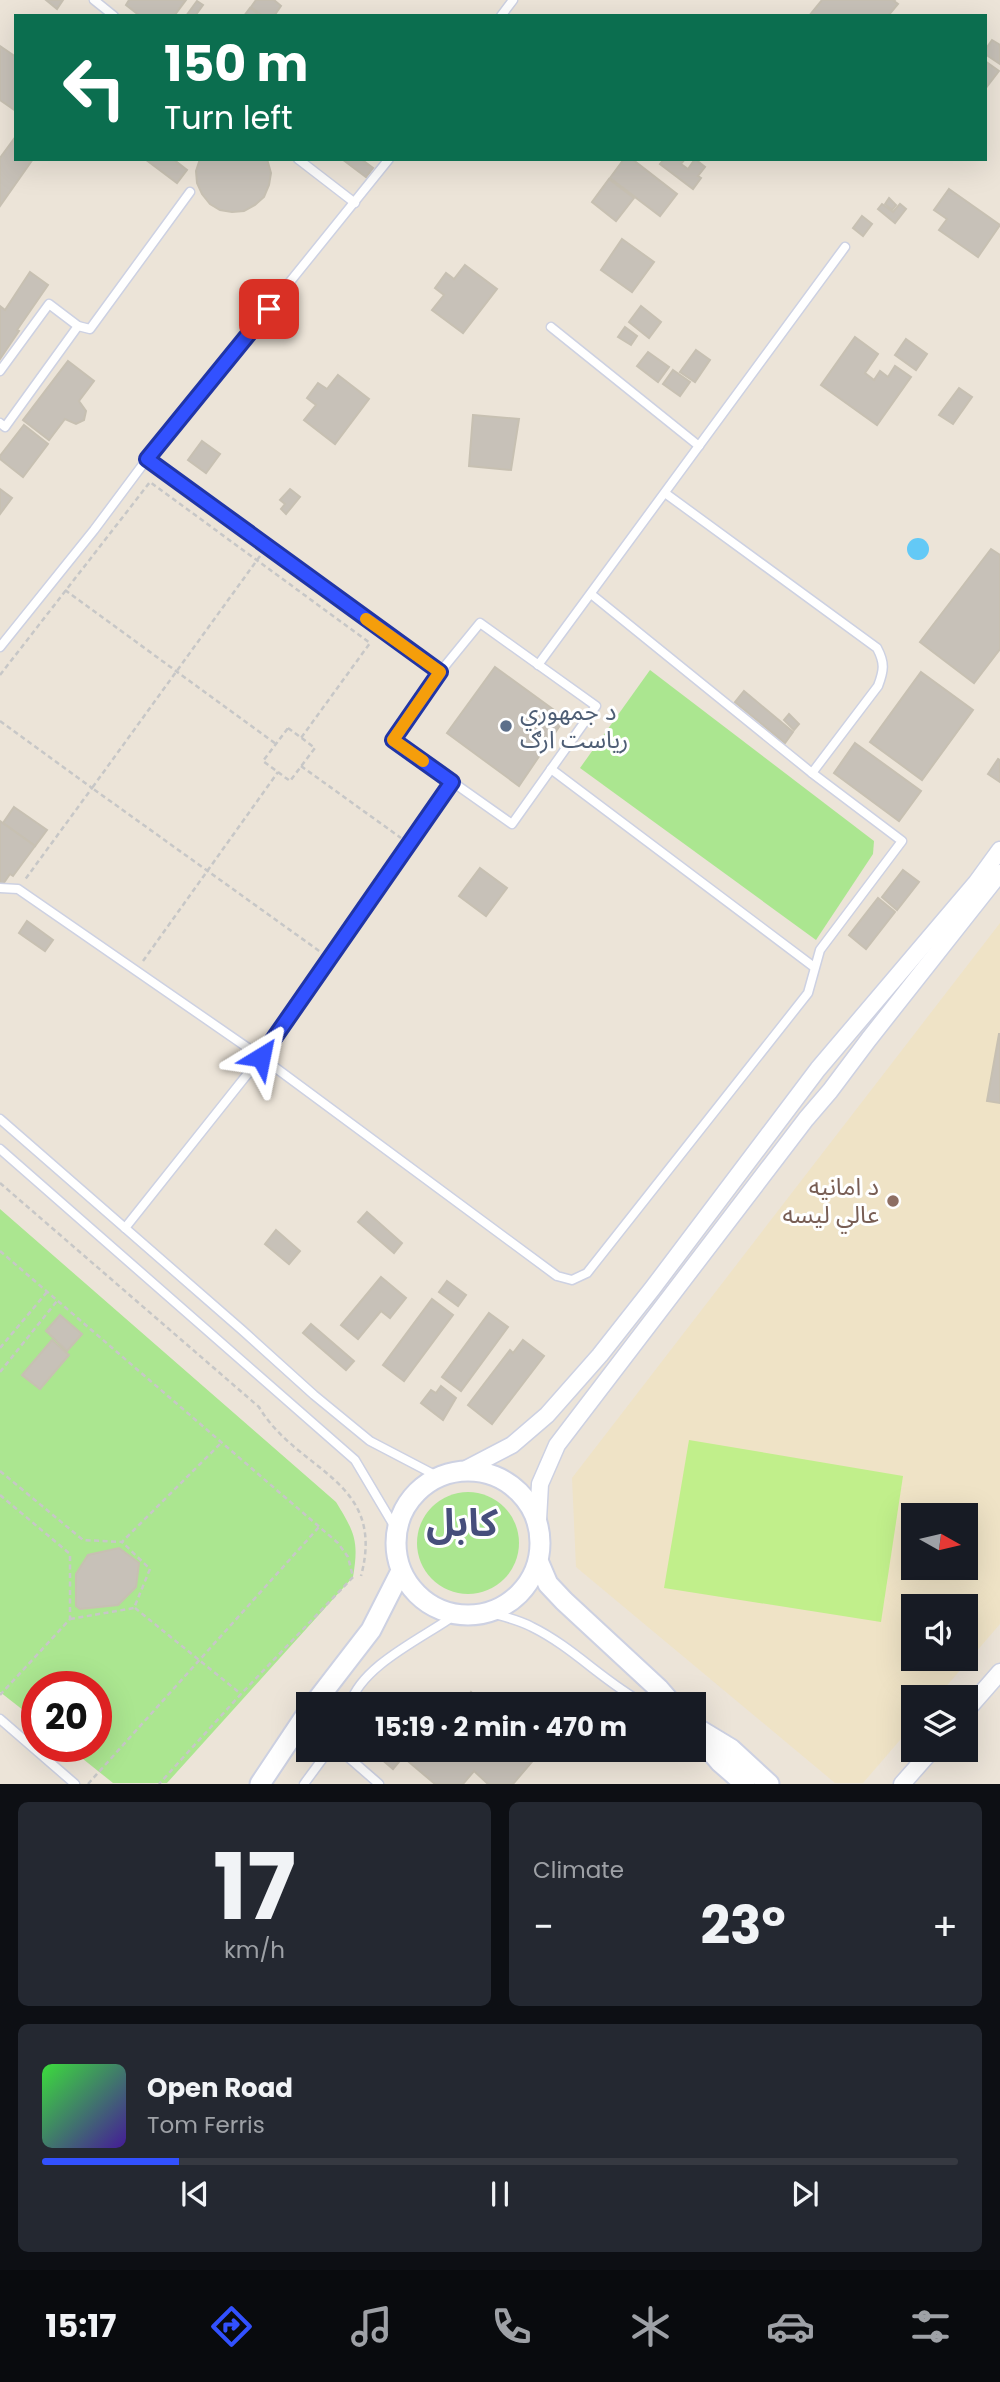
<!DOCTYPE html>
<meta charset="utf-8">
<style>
:root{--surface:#171b24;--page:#242831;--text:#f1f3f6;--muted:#9ea1a6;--line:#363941;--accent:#3251ff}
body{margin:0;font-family:Poppins,"Noto Sans Arabic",sans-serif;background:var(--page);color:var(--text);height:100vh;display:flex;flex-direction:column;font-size:26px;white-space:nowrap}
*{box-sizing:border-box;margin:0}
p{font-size:23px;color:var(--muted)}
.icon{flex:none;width:38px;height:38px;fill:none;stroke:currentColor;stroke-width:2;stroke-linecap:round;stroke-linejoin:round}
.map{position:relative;height:1784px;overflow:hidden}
.details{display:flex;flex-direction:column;gap:18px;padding:18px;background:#0d0f14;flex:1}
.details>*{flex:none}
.banner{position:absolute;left:14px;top:14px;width:973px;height:147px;border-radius:0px;box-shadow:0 7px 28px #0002;background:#0b6e4f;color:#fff;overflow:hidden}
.needle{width:46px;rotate:98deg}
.fabs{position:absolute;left:901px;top:1503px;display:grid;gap:14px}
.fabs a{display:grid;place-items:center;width:77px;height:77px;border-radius:0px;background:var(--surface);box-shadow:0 7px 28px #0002;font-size:35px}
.speed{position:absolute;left:21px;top:1671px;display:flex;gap:14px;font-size:35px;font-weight:700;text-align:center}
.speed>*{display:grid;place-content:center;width:91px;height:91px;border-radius:50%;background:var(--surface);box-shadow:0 7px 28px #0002;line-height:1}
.speed .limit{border:10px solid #d22;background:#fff;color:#111}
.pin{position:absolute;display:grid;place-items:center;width:60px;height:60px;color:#fff;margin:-30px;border-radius:14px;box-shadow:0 4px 10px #0006}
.me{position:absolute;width:77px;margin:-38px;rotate:35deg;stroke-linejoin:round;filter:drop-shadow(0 0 5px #0008)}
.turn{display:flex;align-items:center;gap:24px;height:147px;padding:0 35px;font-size:32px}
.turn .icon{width:91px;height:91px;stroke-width:2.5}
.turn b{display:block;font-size:49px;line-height:60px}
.big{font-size:52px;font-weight:700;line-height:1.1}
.details .widget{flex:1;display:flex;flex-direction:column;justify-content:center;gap:10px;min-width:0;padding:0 24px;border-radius:10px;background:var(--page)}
.details .dial{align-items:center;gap:0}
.dial b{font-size:91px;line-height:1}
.song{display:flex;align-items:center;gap:21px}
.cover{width:84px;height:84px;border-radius:10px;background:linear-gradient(135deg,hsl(120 70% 55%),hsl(260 70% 35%))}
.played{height:7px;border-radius:4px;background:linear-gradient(90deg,var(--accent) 15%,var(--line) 15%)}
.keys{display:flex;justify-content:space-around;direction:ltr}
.heat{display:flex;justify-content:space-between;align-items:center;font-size:38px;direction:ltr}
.details .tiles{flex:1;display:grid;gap:18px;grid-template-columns:1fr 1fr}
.widget:last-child{grid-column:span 2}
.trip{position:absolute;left:296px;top:1692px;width:410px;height:70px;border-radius:0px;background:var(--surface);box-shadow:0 7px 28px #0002;font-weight:700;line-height:70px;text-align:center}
.dock{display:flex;height:112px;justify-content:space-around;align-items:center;background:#090b0e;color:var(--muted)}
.dock .icon{width:49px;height:49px}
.dock .active{color:var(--accent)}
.dock b{font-size:32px;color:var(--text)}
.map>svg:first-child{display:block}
.education{fill:#efe3c6;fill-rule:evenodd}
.green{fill:#abe690}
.pitch{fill:#c1ef8b}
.water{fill:#63c9f6}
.building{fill:#c7c1b8;stroke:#c7c0b2;stroke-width:2}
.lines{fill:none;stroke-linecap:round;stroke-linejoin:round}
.service-casing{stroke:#cdd1e2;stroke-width:11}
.minor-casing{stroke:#cdd1e2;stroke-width:19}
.tertiary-casing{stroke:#cdd1e2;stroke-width:23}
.path{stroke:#c7c7c7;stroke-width:2.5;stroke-dasharray:5 3.5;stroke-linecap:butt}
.service{stroke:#fff;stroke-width:8}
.minor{stroke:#fff;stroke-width:16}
.tertiary{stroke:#fff;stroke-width:19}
.route-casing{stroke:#2035a6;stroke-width:18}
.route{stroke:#3251ff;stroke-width:12}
.slow{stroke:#f59e0b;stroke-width:12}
.service-dot{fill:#5c6f8a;stroke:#fff;stroke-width:2.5}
.education-dot{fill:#8d6e63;stroke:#fff;stroke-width:2.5}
.labels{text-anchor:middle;stroke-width:6;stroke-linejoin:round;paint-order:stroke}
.service-label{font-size:24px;fill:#4e5e75;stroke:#fff;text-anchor:start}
.education-label{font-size:24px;fill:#785e54;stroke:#fff;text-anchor:end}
.town-label{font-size:38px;font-weight:bold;fill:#464e7b;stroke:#fff}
</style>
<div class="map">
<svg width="1000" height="1784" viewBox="0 0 1000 1784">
<rect width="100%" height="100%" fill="#ece4d8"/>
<path class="education" d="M1000,923V1624L937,1697L914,1698L913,1725L863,1783H835L576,1567L572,1478ZM914,1516H966V1568H914ZM914,1606H966V1659H914Z"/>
<g class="green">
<polygon points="650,670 874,841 873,854 816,940 580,768"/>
<path d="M0,1209L336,1502C355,1533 359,1541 353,1577L167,1783H113L68,1747L96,1746V1687H37V1721L0,1692Z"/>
<circle cx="468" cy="1543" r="51"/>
</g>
<polygon class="pitch" points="689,1440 903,1476 881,1622 664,1588"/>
<circle class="water" cx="918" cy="549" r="11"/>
<g class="building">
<polygon points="46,0 63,0 57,9"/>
<polygon points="129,0 186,0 174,16 140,16 126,5"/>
<polygon points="256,0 274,0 281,6 274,16 263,16 251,7"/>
<polygon points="822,0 895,0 894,1 898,4 888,16 809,16"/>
<polygon points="197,1 203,5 195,16 186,16"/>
<polygon points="250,8 261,16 244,16"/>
<polygon points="992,40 1000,45 1000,64 985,54 985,50"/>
<polygon points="0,46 16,57 16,111 0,100"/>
<polygon points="985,61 999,71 985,89"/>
<polygon points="16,136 16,159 33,159 0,206 0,158"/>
<polygon points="145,159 173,159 187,170 177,183"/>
<polygon points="200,159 267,159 271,173 269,185 264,197 255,205 244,211 232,212 220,210 210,204 202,194 197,183 196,171"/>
<polygon points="342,159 361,159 373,168 366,177"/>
<polygon points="624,159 632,159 677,194 660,216 610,178"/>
<polygon points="664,159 685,159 681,164 688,169 695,159 705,167 698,176 701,178 693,189 660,164"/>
<polygon points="609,179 634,198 616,221 592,202"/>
<polygon points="949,189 1000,225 978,257 939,230 947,219 934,210"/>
<polygon points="889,198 896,205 892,210 885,204"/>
<polygon points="882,204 893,212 900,204 906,209 895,223 878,209"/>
<polygon points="862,216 872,224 863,236 853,228"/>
<polygon points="622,239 654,262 632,292 601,270"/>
<polygon points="465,265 497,289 463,333 432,310 444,295 435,288 446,273 454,279"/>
<polygon points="30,272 48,285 17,330 19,331 0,359 0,306 5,310"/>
<polygon points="641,306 661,322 649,338 629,322"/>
<polygon points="625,327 637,336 631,345 618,337"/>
<polygon points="855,337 878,354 865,373 874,380 880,371 888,377 895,366 911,377 877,425 821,385"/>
<polygon points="906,339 927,354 916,370 895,355"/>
<polygon points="696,350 710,360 695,382 680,372"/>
<polygon points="648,352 669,367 658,382 637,366"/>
<polygon points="68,361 94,381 79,401 86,411 84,420 76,424 65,419 49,440 23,420"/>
<polygon points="673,370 690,382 680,396 663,384"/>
<polygon points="338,375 369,399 335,444 304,420 316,405 307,398 318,383 327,389"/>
<polygon points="959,388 972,397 953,424 939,415"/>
<polygon points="473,415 519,419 511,470 469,466"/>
<polygon points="24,425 48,444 23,477 0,459 0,456"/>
<polygon points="202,441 220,454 206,473 188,460"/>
<polygon points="0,489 12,498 0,514"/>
<polygon points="290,489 300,497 286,514 281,509 285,504 280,500"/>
<polygon points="991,549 1000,555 1000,649 974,683 920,642"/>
<polygon points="495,667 565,718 519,786 447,733"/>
<polygon points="921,672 973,710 922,780 870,742"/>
<polygon points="744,691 793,732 785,743 735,702"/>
<polygon points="789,714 799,724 794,730 784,720"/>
<polygon points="855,743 921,791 899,821 834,773"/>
<polygon points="998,759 1000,760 1000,782 988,774"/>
<polygon points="14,807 47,830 35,846 3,823"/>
<polygon points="0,821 35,846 13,876 10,874 3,884 0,883"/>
<polygon points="480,868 507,888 486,916 459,896"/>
<polygon points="903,870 919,882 897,910 882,897"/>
<polygon points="878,898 895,912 866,949 849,935"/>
<polygon points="27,921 53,940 45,951 19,933"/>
<polygon points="999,1034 1000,1034 1000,1103 987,1101"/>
<polygon points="367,1212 402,1243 394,1253 358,1222"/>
<polygon points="276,1230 300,1251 289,1264 265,1244"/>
<polygon points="381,1277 406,1298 390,1318 381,1311 358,1339 341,1325"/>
<polygon points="447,1281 466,1295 458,1306 439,1292"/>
<polygon points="432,1299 453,1315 404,1381 383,1365"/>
<polygon points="489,1313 508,1327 461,1391 442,1377"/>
<polygon points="60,1315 82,1334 67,1351 46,1331"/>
<polygon points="311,1324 354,1361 346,1370 303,1333"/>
<polygon points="52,1340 69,1355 40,1389 22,1375"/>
<polygon points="523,1340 544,1356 492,1424 468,1405 510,1350 513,1353"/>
<polygon points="441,1386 456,1398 443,1420 421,1403 431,1390 436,1393"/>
<polygon points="119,1548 139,1563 136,1587 118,1605 80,1609 76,1606 76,1574 88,1555"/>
<polygon points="471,1692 485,1704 461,1704"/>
<polygon points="374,1750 542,1750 513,1784 488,1784 474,1771 463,1784 435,1784 403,1757 393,1769 373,1752"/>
</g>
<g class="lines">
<g class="service-casing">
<g id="service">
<polyline points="94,0 114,16"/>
<polyline points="501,16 513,0"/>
<polyline points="298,159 355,203"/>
<polyline points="551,327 699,446"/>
<polyline points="0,371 49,304 78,326"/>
<polyline points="0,423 5,427 78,326 90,329 190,192"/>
<polyline points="147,459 440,672"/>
<polyline points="591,594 812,773"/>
<polygon points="480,623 596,706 512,824 393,740 440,672"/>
<polyline points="0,647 94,530 147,459 389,159"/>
<polyline points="538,665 845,247"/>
<polyline points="551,769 814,967"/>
<path d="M0,888L18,889L261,1057L557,1276L572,1280L587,1273L808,993L820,950L902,841L812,773L878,686C884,670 885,663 877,648L665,493"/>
<polyline points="0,1119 242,1330 314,1395 370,1441 437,1476"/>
<polyline points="0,1149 355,1460 396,1529"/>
<polyline points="125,1228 261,1057 452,782"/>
<path d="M491,1613C505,1617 519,1620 532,1627C573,1647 605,1683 645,1704"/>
<path d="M350,1704C362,1665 423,1638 455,1615"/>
<polyline points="0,1719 75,1784"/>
<polyline points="340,1750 379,1784"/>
<polyline points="304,1784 329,1750"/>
</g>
</g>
<g class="minor-casing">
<g id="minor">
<polyline points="466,1469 512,1445 547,1415 600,1355 652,1289 818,1069 976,883 1000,850"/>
<polyline points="538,1520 540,1484 557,1445 806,1119 830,1091 869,1039 1000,873"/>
<polyline points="966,1711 1000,1672"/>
<polyline points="902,1784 932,1750"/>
</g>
</g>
<g class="tertiary-casing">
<g id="tertiary">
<circle cx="468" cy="1543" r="72"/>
<polyline points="539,1563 548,1584 564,1601 659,1689 672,1704"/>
<polyline points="314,1704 371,1630 401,1571"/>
<polyline points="693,1726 731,1749 769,1784"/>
<polyline points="698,1736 720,1762 745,1784"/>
<polyline points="260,1784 308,1712"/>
</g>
</g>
<g class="path">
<polyline points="260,556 92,788 322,953"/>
<polyline points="65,590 276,744"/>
<polyline points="0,675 150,482 370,643 301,738"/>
<polyline points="0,721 92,788 24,881"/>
<polygon points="288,728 315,748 290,781 263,761"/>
<polyline points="301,766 401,838"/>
<polyline points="143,961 278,772"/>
<path d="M0,1183L259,1407C297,1472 387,1479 361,1576"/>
<polyline points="0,1251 338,1543 348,1557 353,1577 241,1694 159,1784"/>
<polyline points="0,1348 47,1292"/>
<polyline points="0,1372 57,1301"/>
<polyline points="0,1471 83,1540 122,1542 221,1443"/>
<polyline points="0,1495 70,1554 70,1619 0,1695"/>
<polyline points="135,1608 241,1694"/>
<polyline points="70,1619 134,1608 150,1569 122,1542"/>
<polyline points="88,1784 319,1527"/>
</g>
<use href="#service" class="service"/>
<use href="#minor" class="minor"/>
<use href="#tertiary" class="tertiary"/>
</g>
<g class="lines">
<g class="route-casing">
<polyline id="route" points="261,1057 452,782 393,740 440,672 147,459 269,309"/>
</g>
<use href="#route" class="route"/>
<polyline class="slow" points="366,619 440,672 393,740 423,761"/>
</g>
<circle class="service-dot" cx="506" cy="726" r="7"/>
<circle class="education-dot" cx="893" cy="1201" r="7"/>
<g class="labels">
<g class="service-label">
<text x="520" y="720">د جمهوري<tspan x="520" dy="28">ریاست ارګ</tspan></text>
</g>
<g class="education-label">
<text x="879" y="1195">د امانیه<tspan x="879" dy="28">عالي لیسه</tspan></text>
</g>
<g class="town-label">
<text x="462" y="1536">کابل</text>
</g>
</g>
</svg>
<div class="fabs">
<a><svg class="needle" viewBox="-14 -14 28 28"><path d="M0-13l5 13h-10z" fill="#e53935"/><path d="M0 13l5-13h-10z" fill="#9ea1a6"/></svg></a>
<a><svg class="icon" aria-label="sound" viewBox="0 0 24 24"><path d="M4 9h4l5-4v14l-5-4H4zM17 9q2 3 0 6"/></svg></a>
<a><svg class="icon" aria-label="layers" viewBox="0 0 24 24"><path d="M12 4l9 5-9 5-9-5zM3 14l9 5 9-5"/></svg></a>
</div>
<div class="speed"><div class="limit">20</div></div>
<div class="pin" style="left:269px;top:309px;background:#d93025"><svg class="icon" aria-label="arrive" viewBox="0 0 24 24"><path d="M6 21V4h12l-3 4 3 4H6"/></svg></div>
<svg class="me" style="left:261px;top:1057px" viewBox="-20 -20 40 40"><path d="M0-17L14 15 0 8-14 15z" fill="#3251ff" stroke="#fff" stroke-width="4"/></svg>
<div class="trip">15:19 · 2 min · 470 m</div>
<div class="banner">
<div class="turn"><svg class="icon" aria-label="left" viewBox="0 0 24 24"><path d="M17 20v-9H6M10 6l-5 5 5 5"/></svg><div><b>150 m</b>Turn left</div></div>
</div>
</div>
<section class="details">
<div class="tiles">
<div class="widget dial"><b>17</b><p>km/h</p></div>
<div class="widget"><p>Climate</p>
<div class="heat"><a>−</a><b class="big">23°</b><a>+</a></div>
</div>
<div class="widget">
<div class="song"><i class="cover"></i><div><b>Open Road</b><p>Tom Ferris</p></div></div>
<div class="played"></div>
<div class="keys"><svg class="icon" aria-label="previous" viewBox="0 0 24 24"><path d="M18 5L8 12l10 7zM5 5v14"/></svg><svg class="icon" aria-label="pause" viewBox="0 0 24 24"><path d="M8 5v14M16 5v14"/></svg><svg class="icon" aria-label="next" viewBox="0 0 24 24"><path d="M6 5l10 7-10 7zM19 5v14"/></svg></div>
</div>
</div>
</section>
<nav class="dock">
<b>15:17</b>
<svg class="icon active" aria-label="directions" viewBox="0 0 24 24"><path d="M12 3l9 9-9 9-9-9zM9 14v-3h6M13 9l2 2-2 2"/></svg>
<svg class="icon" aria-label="music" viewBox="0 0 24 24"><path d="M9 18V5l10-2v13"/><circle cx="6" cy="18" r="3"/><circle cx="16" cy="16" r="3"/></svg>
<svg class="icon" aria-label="phone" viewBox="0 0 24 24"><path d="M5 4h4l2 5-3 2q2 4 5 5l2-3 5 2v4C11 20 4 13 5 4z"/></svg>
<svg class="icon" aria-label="climate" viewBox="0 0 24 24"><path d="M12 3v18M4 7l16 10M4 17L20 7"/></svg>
<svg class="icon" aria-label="car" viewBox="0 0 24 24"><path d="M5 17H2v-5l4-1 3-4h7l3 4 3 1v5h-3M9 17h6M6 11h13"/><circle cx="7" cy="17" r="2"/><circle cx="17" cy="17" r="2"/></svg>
<svg class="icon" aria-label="filters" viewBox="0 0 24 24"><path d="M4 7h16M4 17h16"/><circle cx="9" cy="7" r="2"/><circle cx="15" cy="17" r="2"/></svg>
</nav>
